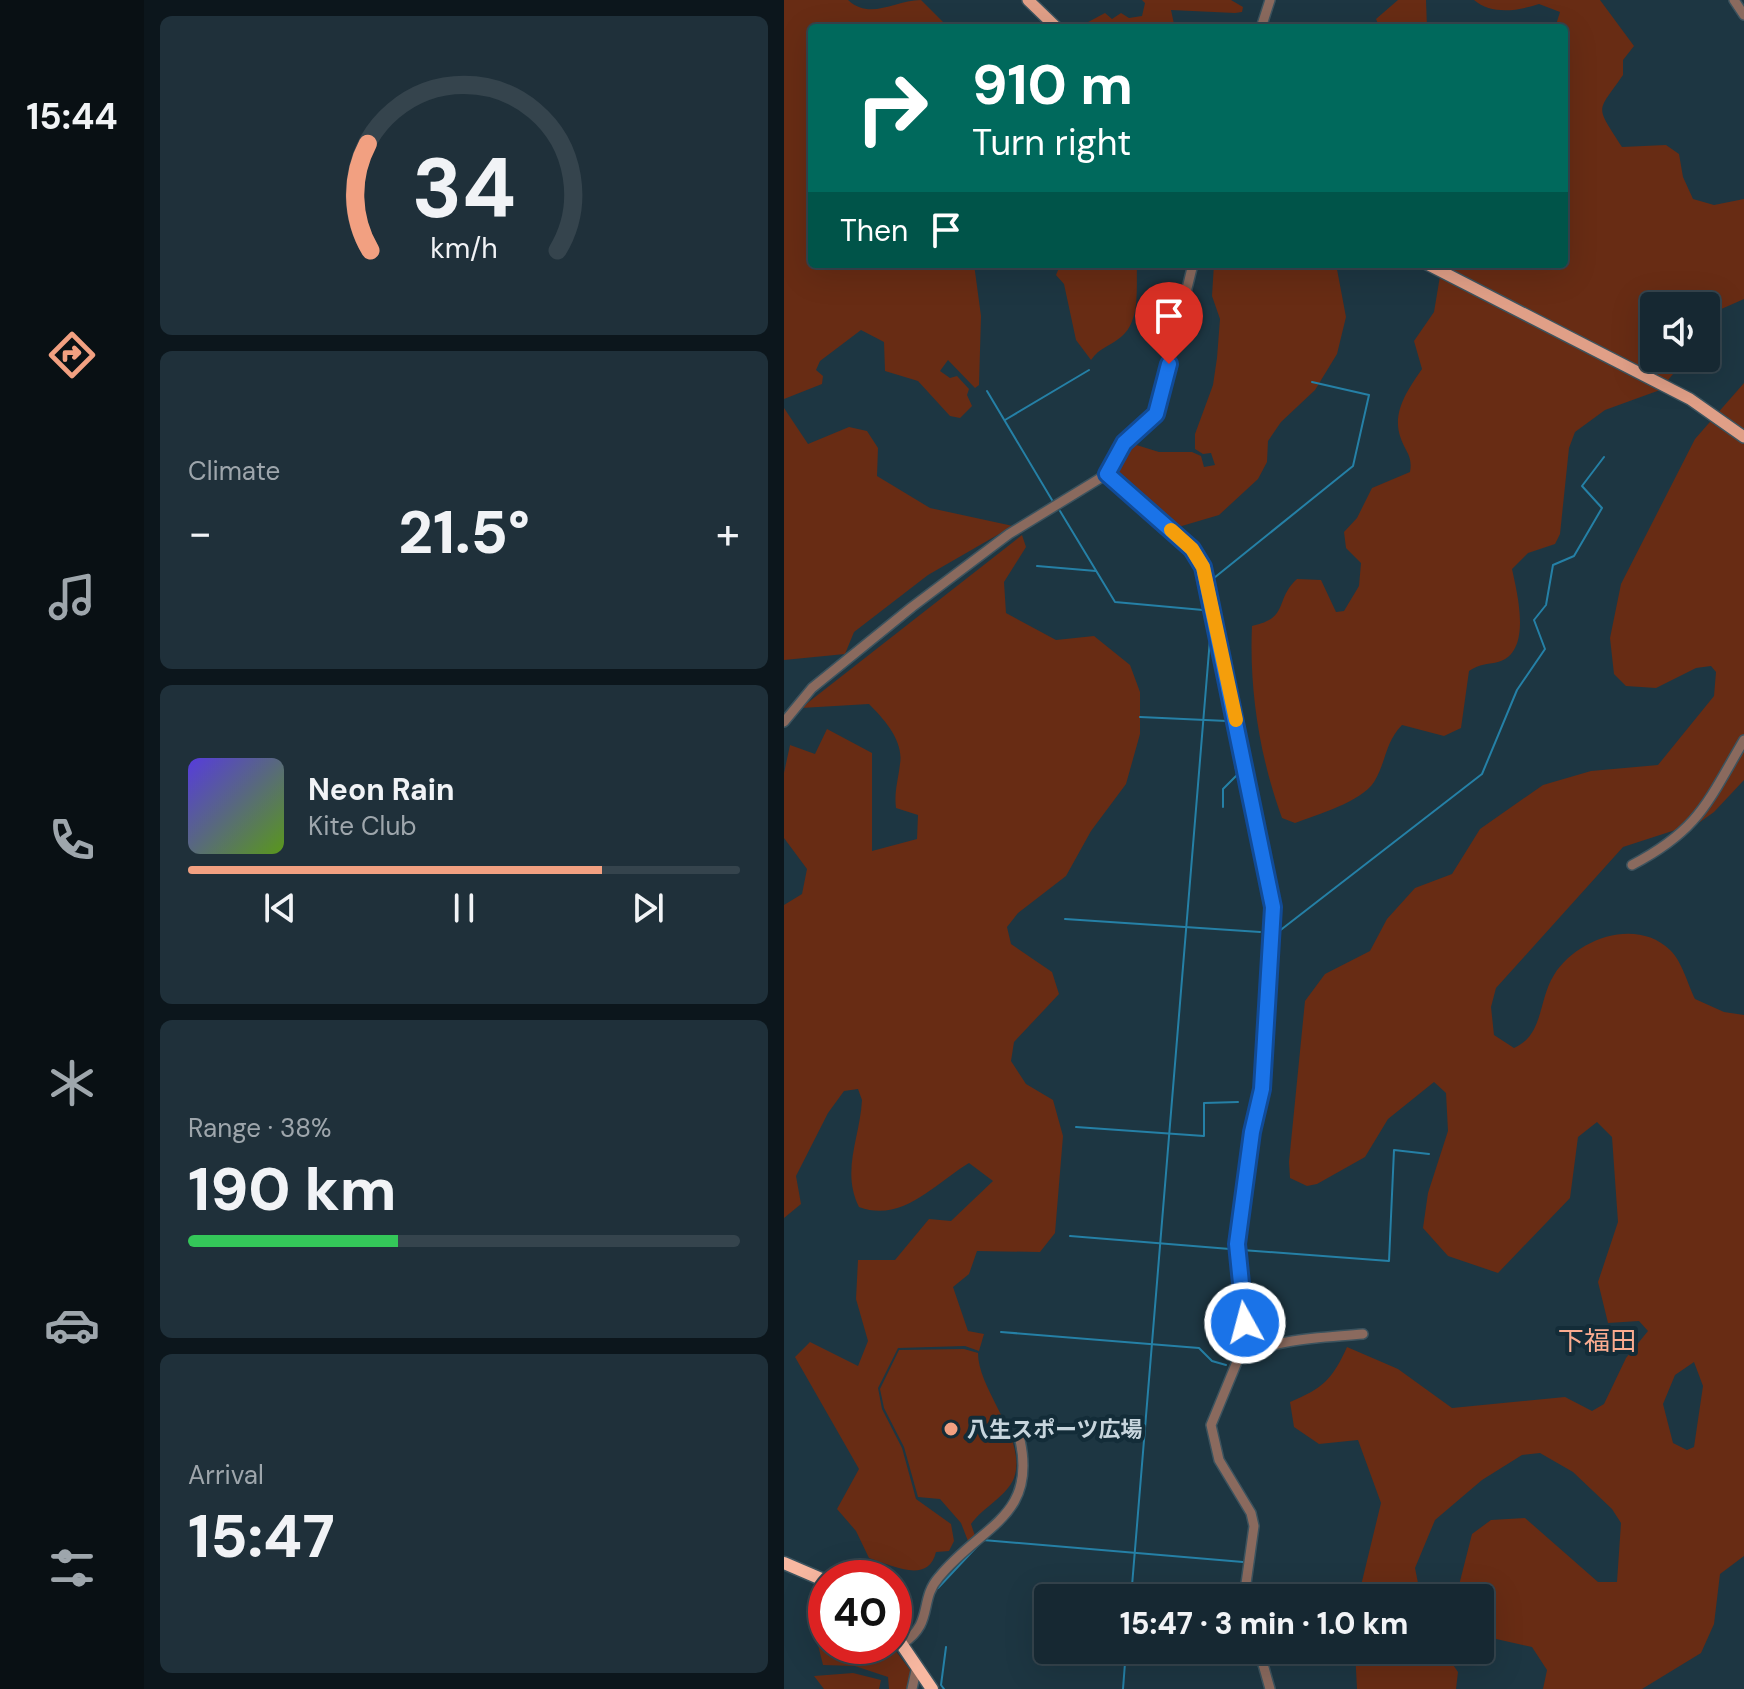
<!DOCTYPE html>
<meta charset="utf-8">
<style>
:root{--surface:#162832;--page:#1f303a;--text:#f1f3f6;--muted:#9ea6ac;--line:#35444d;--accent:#f2a081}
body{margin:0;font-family:"DM Sans","Noto Sans JP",sans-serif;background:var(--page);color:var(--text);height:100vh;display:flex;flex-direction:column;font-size:30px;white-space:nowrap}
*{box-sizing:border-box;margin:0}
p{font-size:26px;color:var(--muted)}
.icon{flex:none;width:44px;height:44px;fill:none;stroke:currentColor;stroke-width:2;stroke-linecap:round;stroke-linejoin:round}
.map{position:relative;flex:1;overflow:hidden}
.side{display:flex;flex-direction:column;gap:16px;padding:16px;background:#0c161c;width:640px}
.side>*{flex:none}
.hud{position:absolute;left:24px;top:24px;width:760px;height:244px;border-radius:8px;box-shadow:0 8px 32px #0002,0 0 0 2px var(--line);background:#00695c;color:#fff;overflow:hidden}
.tools{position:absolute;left:856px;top:292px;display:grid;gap:16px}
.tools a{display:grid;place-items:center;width:80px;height:80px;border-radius:8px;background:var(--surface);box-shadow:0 8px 32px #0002,0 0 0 2px var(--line);font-size:40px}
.speed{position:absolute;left:24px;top:1560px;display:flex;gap:16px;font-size:40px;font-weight:700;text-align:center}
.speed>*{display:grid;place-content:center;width:104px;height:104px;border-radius:50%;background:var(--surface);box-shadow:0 8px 32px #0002,0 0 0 2px var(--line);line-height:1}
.speed .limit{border:12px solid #d22;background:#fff;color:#111}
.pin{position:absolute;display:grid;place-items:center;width:68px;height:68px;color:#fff;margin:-82px -34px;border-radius:50% 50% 50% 0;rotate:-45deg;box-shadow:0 0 8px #0007}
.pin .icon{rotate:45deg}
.me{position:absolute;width:88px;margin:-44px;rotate:353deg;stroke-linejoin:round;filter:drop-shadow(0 0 6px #0008)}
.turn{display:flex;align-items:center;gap:28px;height:168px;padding:0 32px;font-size:36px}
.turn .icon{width:104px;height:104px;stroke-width:2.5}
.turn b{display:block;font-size:56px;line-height:68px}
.then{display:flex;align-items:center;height:76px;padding:0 32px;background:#0003;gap:16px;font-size:30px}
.big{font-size:60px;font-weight:800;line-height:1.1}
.side .card{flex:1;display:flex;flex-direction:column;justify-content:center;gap:12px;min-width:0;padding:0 28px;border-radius:12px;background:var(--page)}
.side .dial{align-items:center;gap:0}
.dial svg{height:208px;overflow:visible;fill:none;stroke:var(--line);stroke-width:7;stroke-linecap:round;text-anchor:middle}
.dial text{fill:var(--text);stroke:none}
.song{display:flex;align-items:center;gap:24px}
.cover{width:96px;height:96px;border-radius:12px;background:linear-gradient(135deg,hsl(250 70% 55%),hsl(90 70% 35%))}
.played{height:8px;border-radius:4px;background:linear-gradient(90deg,var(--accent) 75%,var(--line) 75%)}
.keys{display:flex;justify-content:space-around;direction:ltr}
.heat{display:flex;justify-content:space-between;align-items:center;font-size:44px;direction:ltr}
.charge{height:12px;border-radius:6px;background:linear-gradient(90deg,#34c759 38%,var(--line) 0)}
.trip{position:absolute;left:250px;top:1584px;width:460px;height:80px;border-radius:8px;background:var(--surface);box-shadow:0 8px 32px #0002,0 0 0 2px var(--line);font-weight:800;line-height:80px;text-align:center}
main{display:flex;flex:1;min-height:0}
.tab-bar{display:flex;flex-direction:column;width:144px;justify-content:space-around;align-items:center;background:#091014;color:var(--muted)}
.tab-bar .icon{width:56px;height:56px}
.tab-bar .current{color:var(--accent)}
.tab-bar b{font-size:36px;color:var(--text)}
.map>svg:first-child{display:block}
.green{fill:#682c14;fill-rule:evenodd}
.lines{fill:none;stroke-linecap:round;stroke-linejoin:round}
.stream{stroke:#2580a6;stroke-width:2}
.minor-casing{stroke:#3c535e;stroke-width:12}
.major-casing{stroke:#3c535e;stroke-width:14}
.highway-casing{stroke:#3c535e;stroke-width:15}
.minor{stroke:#8a6a5e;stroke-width:9}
.major{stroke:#e09f87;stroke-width:11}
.highway{stroke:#f8b8a1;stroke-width:12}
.route-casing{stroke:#114b97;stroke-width:20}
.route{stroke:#1a73e8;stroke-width:14}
.slow{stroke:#f59e0b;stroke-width:14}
.poi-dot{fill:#f2a081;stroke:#132c38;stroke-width:3}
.labels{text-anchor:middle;stroke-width:8;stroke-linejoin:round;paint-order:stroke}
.poi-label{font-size:22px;font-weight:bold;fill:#c7d5dd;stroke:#132c38;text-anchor:start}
.quarter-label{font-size:26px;fill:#faac90;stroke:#132c38}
</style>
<main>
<nav class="tab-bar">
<b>15:44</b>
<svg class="icon current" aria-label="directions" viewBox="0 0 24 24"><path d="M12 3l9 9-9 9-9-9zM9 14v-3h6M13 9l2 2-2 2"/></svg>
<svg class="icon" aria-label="music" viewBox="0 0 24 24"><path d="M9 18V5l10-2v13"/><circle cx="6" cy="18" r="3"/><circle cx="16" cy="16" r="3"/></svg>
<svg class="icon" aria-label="phone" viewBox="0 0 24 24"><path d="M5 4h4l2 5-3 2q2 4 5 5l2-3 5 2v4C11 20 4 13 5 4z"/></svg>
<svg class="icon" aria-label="climate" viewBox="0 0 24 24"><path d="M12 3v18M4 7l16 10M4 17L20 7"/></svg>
<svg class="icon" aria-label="car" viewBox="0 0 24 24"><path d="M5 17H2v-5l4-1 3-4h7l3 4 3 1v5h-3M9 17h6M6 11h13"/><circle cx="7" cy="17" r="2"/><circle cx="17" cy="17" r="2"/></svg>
<svg class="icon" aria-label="filters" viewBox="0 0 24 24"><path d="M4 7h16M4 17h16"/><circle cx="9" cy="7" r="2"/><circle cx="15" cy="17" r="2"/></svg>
</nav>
<section class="side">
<div class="card dial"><svg viewBox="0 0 100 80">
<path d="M14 69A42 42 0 1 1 86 69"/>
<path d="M14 69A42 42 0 0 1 13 28" stroke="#f2a081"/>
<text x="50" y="56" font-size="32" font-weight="700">34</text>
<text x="50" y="72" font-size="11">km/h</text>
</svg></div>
<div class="card"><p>Climate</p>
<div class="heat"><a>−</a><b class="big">21.5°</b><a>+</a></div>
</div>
<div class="card">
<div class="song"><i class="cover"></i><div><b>Neon Rain</b><p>Kite Club</p></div></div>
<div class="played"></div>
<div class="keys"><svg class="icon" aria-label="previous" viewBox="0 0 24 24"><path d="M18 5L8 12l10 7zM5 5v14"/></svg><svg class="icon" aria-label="pause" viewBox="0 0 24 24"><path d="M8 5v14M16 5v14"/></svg><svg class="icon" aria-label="next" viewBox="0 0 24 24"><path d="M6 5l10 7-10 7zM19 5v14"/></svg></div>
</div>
<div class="card"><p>Range · 38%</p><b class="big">190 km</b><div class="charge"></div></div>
<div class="card"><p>Arrival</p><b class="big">15:47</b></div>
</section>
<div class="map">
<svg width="960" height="1689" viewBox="0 0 960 1689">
<rect width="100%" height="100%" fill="#1d3642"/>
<g class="green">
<path d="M0,0H64C87,21 110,0 137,0L165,28H28V264H190L197,316L195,385L191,388L164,360L156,371L166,378L173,376L185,389L183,395L188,406L176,418L166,416L134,381L101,371L100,342L77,330L36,361L32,370L39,376L38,384L0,399Z"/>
<polygon points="358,0 447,0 459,7 458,12 451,13 387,10 390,24 397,28 293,28 321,13 328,19 337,13 345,18 358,16 361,3"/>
<polygon points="614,0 642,0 643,28 596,28 592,19"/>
<path d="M690,0H816L850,46L839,60V75C812,114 811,104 838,147L882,145L895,154L899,177L909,199L930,205L960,199V299L926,314L922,334V306H870V358H902L876,390L821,410L791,432L785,448L776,534L771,544L744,553L728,569C733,593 749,652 714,662C702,665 697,663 685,671L677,728L660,736L618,725C601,742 602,763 590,782C577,802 532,815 511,823L498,818C476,758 465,690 468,626C506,618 490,600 513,579L537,580L552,612L560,611L575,586L577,563L562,548L560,532L573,518L588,488L626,472C629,455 621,452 616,436C608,411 625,388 638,369L630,341L650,312L658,264H780V28H771L776,12L755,4C734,11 707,15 690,0Z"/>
<path d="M323,264H353C352,287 357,321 337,337C325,347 316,347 307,360L292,340L280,284L272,275L275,268H319Z"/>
<polygon points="430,264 552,264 562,317 553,354 531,390 497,422 484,441 483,462 474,479 435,515 391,528 331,476 332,462 346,443 375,452 408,452 417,456 420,467 431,465 427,453 419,454 411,449 411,434 429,385 433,358 436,319 428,296"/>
<path d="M960,383V780L930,812L916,822L839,847L712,988L707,1007L710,1035L730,1048C760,1035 754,1000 770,975C792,939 852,917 886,950C898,961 904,985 911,999L940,1012L960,1015V1556L936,1574L930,1624L917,1653L858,1689H759L763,1670L748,1647L699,1636L696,1598H676L673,1593L688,1534L707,1520L741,1518L814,1582H833L837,1523L828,1509L789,1472L756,1453L738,1455L698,1480L651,1520L631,1568L637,1598H574L597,1503L574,1440L535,1444L510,1427L506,1402C539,1388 548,1380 563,1347L614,1369L668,1408L781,1397L808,1411L820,1404L842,1358L864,1331L855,1321L824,1323L814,1282L834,1222L828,1137L813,1122L794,1137L786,1198L714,1273L664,1256L639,1228L644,1193L664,1131L662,1093L650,1082L604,1119L581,1157L533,1184L523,1186L506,1178L505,1162L521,1001L541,974L586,951L603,919L631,888L668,874L696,829L759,785L807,771L874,765L930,696L932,672L927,666L912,668L872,688L842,686L830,674L826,638L837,584L911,439ZM910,1362L919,1386L910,1447L903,1450L889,1443L879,1404L891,1375Z"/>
<polygon points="0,408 24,444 65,427 83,431 94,448 93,476 146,508 229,526 144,575 70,632 61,654 0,660"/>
<path d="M238,535L242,547L220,582L222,613L272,640L310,636L346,665L356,692V734L342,784L307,831L282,876L234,913L223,927L227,944L268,972L275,994L230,1042L227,1061L242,1084L269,1100L279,1136L271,1233L256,1252L193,1251L185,1274L169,1287L184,1331L200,1334L195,1351L181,1346L114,1348L94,1388L98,1409L118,1448L132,1499L167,1524L170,1541L165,1551L152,1552C144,1585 108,1565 85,1558L72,1531L53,1509L75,1469L11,1357L26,1342L74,1366L84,1341L72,1299L74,1260H111L145,1219L167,1221L209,1181L185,1163C149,1185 118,1223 75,1207C57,1171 76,1138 78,1100L74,1089L60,1091L44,1113L12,1176L17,1204L0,1218V905L18,894L23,869L0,838V773L6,745L31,754L43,729L88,753V851L133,839L134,815L112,808C110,792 114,781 116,764C120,741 100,719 85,704L17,708Z"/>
<path d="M180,1349L194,1353C194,1391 244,1439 230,1478C223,1496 198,1508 187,1524L191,1536L184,1541L177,1523L156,1499L134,1497L120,1447L100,1408L96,1389L115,1350Z"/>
<polygon points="42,1590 42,1646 108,1646 126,1670 125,1689 105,1689 104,1677 71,1666 39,1665 25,1609"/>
<polygon points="571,1650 659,1650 674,1672 672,1689 573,1689"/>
<polygon points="69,1673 97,1680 95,1689 40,1689 30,1676"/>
</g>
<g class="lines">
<g class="stream">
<polyline points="203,391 268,500"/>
<polyline points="221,420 305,370"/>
<polyline points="276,511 331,602 419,610"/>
<polyline points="253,566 312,571"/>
<polyline points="430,578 569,466 585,395 528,382"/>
<polyline points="356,717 443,721 453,775 439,789 439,807"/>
<polyline points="281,919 476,932"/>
<polyline points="494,932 698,774 733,690 761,649 750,620 762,605 769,565 790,556 818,508 798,486 820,457"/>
<polyline points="292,1127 420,1136 420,1103 454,1102"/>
<polyline points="286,1236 446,1249"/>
<polyline points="458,1250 605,1261 610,1150 645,1154"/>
<polyline points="217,1332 415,1348 428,1361 442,1365"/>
<polyline points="154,1588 199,1540 459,1562"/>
<polyline points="347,1598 426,639 414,584"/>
<polyline points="160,1689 157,1685 162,1647"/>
<polyline points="339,1689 342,1650"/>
</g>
<g class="minor-casing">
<g id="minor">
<polyline points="950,0 960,15"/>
<polyline points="477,28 486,0"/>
<polyline points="323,474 408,549 419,567 489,907 478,1089 468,1132 453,1244 461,1323 455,1357 427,1425 435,1460 467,1513 470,1526 460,1598"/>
<polyline points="0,722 28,688 128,607 225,534 323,474 340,443 372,414 409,264"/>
<path d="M848,865C915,830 923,803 960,740"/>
<path d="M455,1357C495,1338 536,1338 579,1334"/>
<path d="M118,1644C151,1622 134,1601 155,1577C196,1526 253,1518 236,1440"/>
<polyline points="475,1650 486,1689"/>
<polyline points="128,1689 133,1666"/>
</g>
</g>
<g class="major-casing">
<g id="major">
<polyline points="244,0 273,28"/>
<polyline points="643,264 906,399 960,437"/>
</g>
</g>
<g class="highway-casing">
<g id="highway">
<polyline points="0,1563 42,1581"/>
<polyline points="110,1633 148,1689"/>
</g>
</g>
<use href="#minor" class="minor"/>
<use href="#major" class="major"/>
<use href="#highway" class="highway"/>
</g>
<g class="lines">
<g class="route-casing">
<polyline id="route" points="385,364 372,414 340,443 323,474 408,549 419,567 489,907 478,1089 468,1132 453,1244 461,1323"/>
</g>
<use href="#route" class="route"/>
<polyline class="slow" points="387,530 408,549 419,567 452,720"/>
</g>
<circle class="poi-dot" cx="167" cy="1429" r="8"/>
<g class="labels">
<g class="poi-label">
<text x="183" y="1437">八生スポーツ広場</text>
</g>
<g class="quarter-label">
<text x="813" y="1350">下福田</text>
</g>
</g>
</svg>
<div class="tools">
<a><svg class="icon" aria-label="sound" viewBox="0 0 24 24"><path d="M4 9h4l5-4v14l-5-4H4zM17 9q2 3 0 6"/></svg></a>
</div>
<div class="speed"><div class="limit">40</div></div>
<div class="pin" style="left:385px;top:364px;background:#d93025"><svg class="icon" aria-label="arrive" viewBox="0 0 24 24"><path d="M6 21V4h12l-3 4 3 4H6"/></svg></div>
<svg class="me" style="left:461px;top:1323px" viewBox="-20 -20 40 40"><circle r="17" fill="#1a73e8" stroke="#fff" stroke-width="3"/><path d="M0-11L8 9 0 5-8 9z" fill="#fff"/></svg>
<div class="trip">15:47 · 3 min · 1.0 km</div>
<div class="hud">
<div class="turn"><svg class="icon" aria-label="right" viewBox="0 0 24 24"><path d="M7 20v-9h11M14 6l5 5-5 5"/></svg><div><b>910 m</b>Turn right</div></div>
<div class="then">Then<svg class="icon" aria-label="arrive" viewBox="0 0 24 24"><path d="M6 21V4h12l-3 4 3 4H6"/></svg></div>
</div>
</div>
</main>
